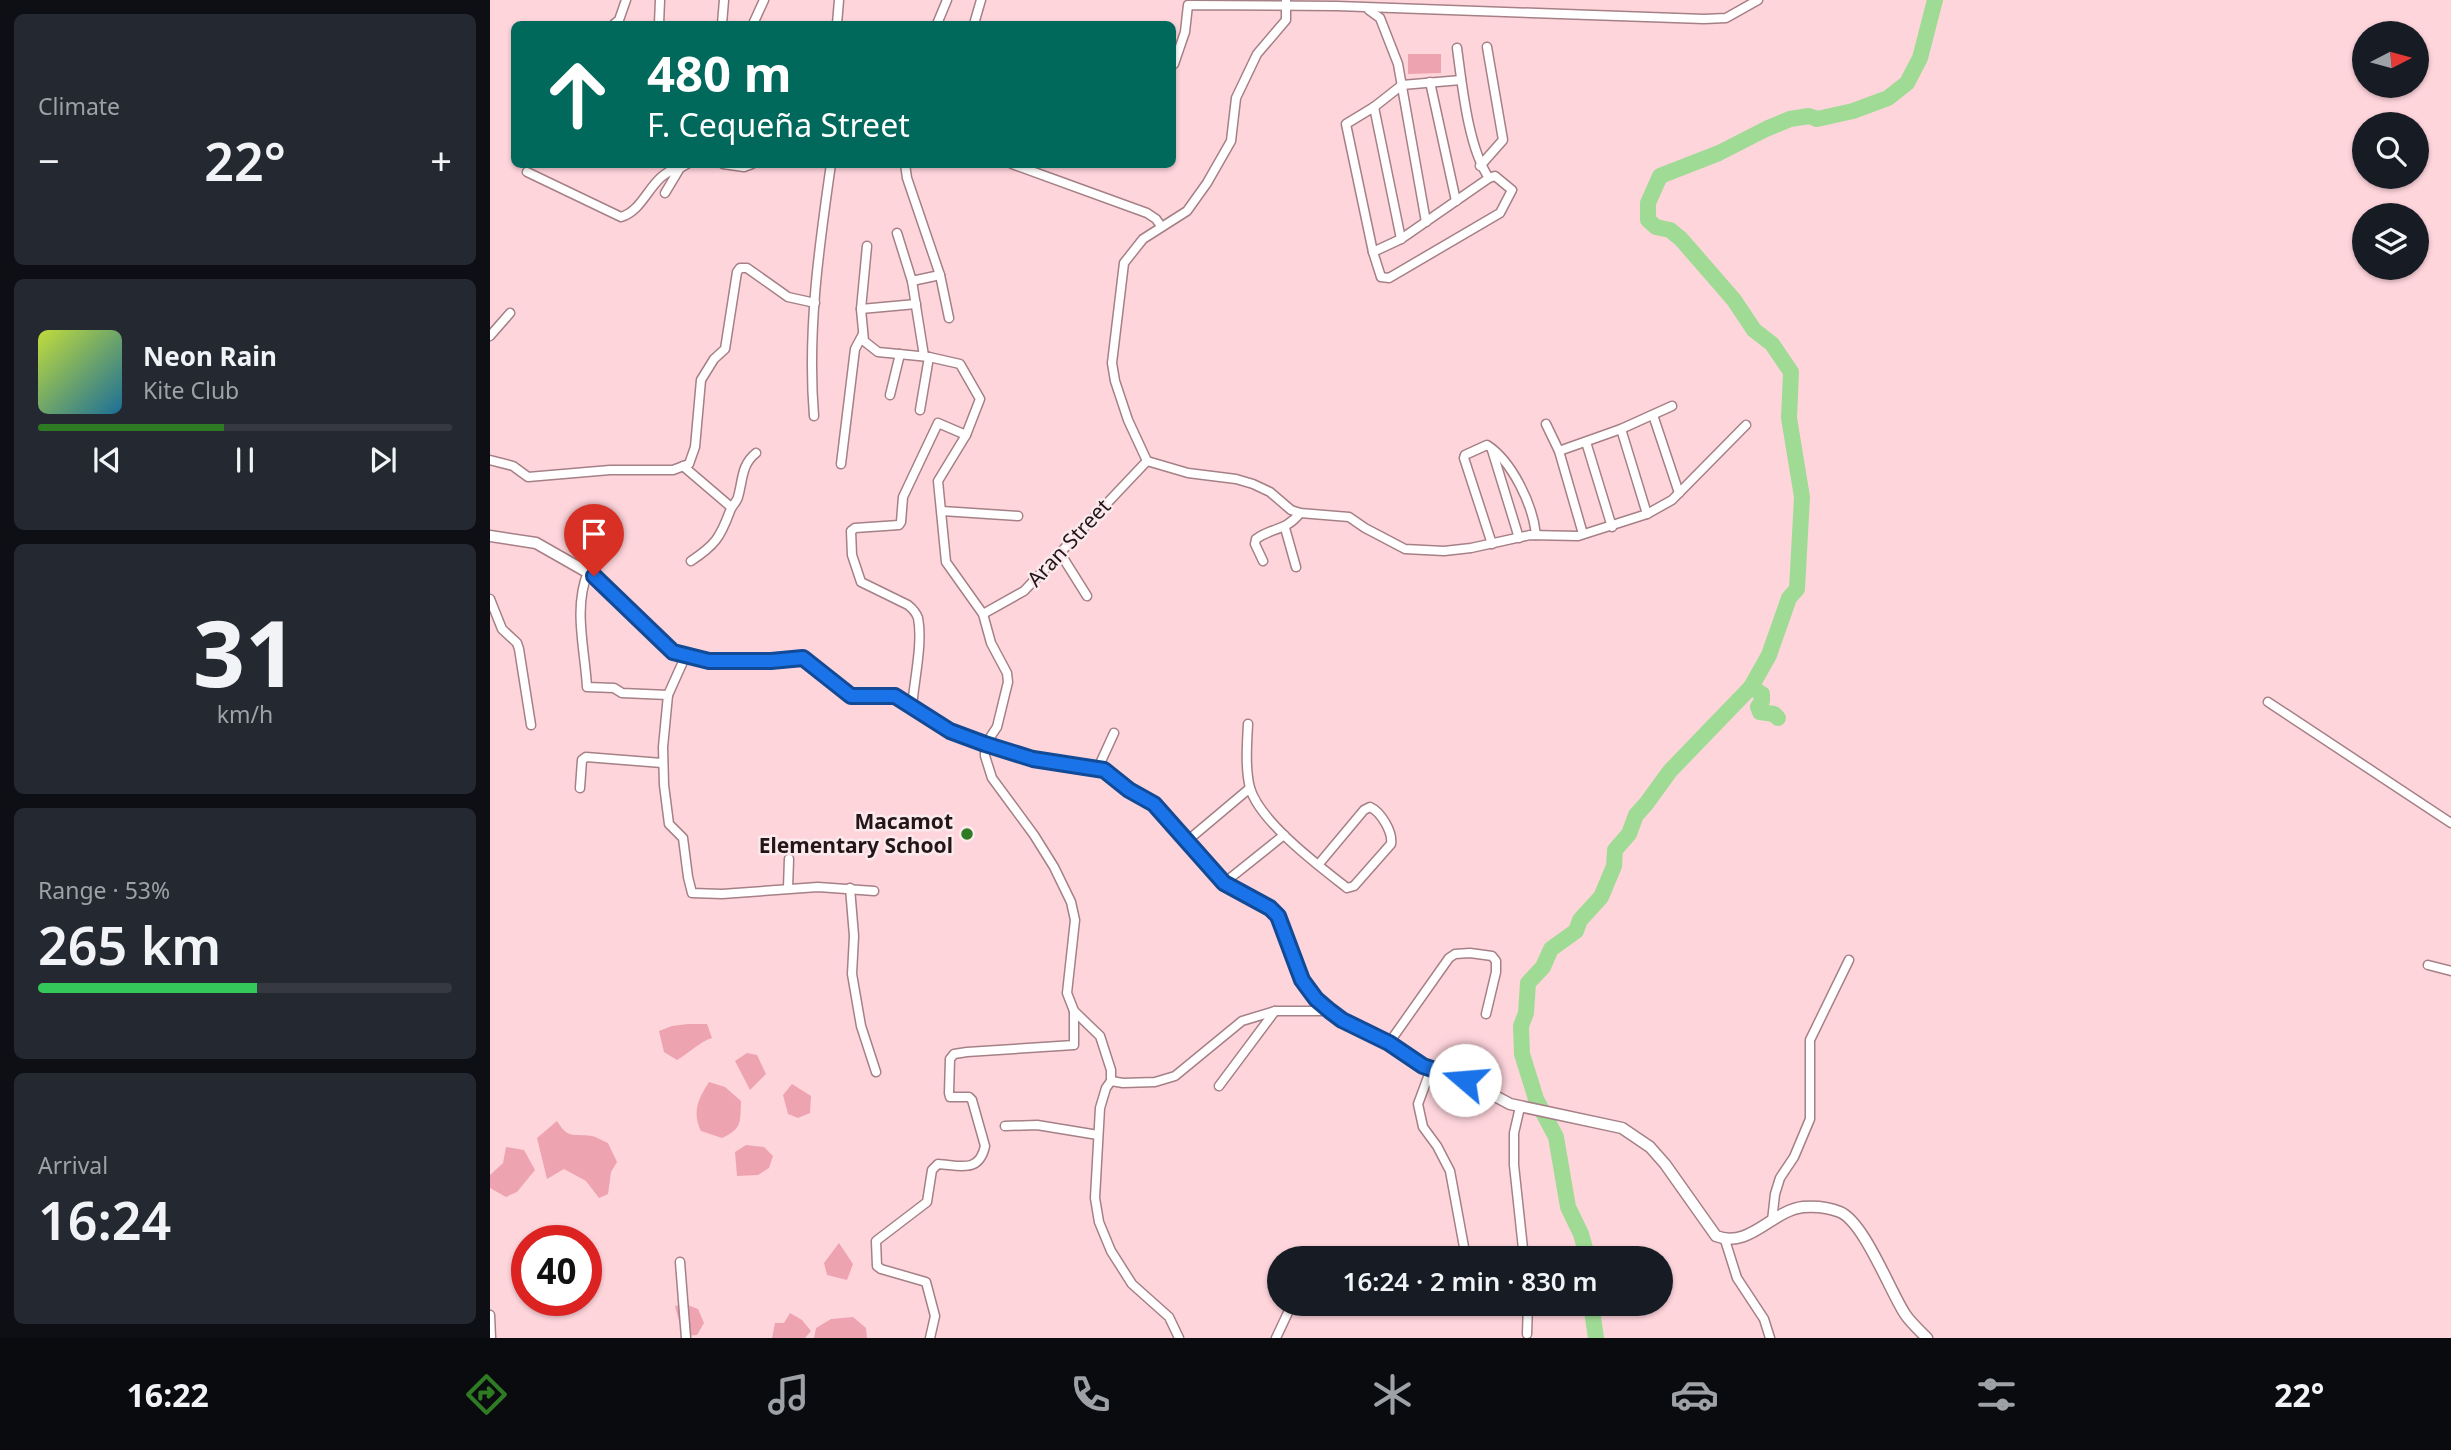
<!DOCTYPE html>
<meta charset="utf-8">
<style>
:root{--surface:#171b24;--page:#242831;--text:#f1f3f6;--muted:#9ea1a6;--line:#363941;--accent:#2f7b23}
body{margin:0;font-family:"Noto Sans",sans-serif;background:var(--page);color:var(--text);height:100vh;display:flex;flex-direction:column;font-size:26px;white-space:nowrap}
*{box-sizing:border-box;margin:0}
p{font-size:23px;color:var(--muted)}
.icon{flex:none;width:38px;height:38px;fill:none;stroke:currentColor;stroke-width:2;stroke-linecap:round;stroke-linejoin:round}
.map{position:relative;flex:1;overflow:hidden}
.side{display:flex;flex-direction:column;gap:14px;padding:14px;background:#0d0f14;width:490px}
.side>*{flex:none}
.top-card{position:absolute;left:21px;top:21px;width:665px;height:147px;border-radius:10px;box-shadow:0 2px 5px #0004;background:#00695c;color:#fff;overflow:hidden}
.needle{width:46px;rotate:84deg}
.fabs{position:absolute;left:1862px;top:21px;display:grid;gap:14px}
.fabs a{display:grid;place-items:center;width:77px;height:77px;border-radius:50%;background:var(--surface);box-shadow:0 2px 5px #0004;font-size:35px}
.speed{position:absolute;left:21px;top:1225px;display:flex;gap:14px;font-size:35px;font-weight:700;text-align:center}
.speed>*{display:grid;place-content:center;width:91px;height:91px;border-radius:50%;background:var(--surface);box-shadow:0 2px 5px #0004;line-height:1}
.speed .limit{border:10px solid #d22;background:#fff;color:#111}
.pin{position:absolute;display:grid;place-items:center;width:60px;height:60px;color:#fff;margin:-72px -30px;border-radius:50% 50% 50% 0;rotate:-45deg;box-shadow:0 0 7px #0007}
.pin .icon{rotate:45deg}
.me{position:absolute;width:77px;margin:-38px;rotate:288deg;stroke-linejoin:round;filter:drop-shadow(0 0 5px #0008)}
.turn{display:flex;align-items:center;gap:24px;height:147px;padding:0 21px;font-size:32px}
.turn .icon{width:91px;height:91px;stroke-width:2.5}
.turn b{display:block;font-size:49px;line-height:60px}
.big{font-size:52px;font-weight:600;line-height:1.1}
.side .widget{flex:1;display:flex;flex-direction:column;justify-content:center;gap:10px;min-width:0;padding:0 24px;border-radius:10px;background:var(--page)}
.side .dial{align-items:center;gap:0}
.dial b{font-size:91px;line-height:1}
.song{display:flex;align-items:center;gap:21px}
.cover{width:84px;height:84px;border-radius:10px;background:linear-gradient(135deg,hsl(70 70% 55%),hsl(200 70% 35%))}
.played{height:7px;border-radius:4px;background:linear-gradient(90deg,var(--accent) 45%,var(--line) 45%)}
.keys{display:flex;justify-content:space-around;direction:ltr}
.heat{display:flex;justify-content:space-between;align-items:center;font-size:38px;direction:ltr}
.charge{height:10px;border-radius:5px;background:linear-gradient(90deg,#34c759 53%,var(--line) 0)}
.trip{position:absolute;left:777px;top:1246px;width:406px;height:70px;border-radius:35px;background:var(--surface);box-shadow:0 2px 5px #0004;font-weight:600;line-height:70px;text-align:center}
.dock{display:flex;height:112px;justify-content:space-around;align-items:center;background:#090b0e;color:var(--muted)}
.dock .icon{width:49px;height:49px}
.dock .selected{color:var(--accent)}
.dock b{font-size:32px;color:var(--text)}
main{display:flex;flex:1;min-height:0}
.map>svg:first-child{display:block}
.green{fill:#eea3b1}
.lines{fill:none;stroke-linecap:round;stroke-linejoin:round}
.river{stroke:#9fdb95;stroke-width:16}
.minor-casing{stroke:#a58086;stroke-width:11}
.tertiary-casing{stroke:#a58086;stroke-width:13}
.minor{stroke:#fff;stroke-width:8}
.tertiary{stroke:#fff;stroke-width:10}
.route-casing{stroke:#114b97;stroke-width:18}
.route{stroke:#1a73e8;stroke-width:12}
.poi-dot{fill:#2f7b23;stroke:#fbeaed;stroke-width:2.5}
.labels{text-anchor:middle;stroke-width:5;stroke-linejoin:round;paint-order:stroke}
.street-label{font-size:21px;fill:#241618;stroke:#fbeaed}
.poi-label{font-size:21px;font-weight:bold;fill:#241618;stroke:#fbeaed;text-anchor:end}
</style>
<main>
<section class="side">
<div class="widget"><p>Climate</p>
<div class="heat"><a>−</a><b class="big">22°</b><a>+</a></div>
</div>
<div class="widget">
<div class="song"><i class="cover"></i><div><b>Neon Rain</b><p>Kite Club</p></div></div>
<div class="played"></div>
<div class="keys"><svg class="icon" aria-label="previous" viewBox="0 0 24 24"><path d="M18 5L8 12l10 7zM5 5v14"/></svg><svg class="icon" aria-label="pause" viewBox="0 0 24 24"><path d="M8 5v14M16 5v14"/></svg><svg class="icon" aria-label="next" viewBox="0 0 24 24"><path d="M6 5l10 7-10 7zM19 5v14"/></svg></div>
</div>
<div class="widget dial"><b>31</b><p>km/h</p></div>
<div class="widget"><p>Range · 53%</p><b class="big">265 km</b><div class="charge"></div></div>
<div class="widget"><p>Arrival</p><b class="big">16:24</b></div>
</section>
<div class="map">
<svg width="1961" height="1338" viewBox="0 0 1961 1338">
<rect width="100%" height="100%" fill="#ffd5dc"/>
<g class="green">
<polygon points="918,54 951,54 951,73 918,74"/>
<path d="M198,1024H217L222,1038C211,1041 199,1053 187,1060L174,1052L169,1031L182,1026Z"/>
<polygon points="257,1053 267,1055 276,1074 260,1090 245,1061"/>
<path d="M219,1082L235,1087L251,1101C250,1122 253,1128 232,1138L211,1131C202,1112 208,1099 219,1082Z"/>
<polygon points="302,1084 321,1096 320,1113 308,1118 298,1114 293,1095"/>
<path d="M67,1121C79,1140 82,1133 102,1136C107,1137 113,1141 118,1143L127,1162L121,1172L118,1194L109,1198L96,1181L74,1169L57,1179L47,1138Z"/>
<polygon points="256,1145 274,1147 283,1156 279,1168 268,1175 247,1176 245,1152"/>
<polygon points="16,1147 34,1150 45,1170 27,1192 16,1197 0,1188 0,1175 13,1163"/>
<polygon points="349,1243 363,1264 357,1280 337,1275 334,1263"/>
<polygon points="195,1304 208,1309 214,1323 207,1335 193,1336 185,1306"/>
<polygon points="300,1313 312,1320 321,1331 315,1338 282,1338 285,1323 294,1323"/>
<polygon points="363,1317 376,1328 377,1338 324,1338 326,1328 341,1319"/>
</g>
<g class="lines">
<g class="river">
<polyline points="1288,718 1284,714 1270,712 1268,707 1272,701 1272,694 1261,687 1279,655 1299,598 1307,589 1312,497 1299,418 1301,372 1282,344 1264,330 1244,300 1191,239 1180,230 1166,227 1158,220 1158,203 1170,176 1229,153 1276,129 1300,119 1319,116 1327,119 1363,111 1398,98 1417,83 1430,58 1445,0"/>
<polyline points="1095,1258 1096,1252 1091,1234 1078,1207 1066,1137 1046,1099 1032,1054 1031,1026 1036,1013 1038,983 1053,967 1061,949 1086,931 1090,920 1111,897 1124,866 1125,850 1139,834 1146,815 1156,804 1180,771 1261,687"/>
<polyline points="1101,1304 1106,1338"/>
</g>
<g class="minor-casing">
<g id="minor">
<polyline points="879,10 890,18 908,64 936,222"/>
<polyline points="124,24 129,20 136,0"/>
<polyline points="169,24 170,0"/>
<polyline points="232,24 234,0"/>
<polyline points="263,24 274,0"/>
<polyline points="347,24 349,0"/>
<polyline points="447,24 457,0"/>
<polyline points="484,24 491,0"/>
<polyline points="684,64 695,32 698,5 847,6 1214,19 1236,18 1268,0"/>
<polyline points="971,80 912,85 884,107 856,124 883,252 891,277 899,278 1010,213 1022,190 1005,176 999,178"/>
<polyline points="940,82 966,201"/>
<polyline points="884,107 911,239"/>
<polyline points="233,164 254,167 262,164"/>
<polyline points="415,164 417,178 450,275 459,318"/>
<polyline points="522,164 657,213 666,219 671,226"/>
<polyline points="990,166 1013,140 997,47"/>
<path d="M37,172L131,217C157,209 160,173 190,168"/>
<polyline points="175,193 190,168 197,164"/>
<polyline points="407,233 422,281 434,356"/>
<polyline points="377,246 371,309 374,341 388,352 439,357 470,364 490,399 476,435 448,481 456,562 493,614 501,643 517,673 518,682 507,727 495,745 495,756 502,778 544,835 564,867 581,902 585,920 577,993 584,1011 610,1036 621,1070 621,1081 616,1088 610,1108 605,1198 609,1222 621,1251 642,1284 679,1317 689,1338"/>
<path d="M883,252L911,239L999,178C978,148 972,84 967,48"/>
<polyline points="422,281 450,275"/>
<polyline points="371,309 426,304"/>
<polyline points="0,336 20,313"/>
<polyline points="400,395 410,354"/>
<polyline points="430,410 439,357"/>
<polyline points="1163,415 1189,493"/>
<path d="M324,416C317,332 329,247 341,164"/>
<polyline points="1056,424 1069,451 1093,534"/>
<polyline points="1131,429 1157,514"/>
<polyline points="1096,442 1122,527"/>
<polyline points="1002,450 1029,538"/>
<polyline points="1069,451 1131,429 1182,406"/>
<polyline points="0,460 23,466 38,477 120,470 183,470 199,464 205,447 211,380 224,359 235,349 247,272 250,268 257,268 298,297 325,303"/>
<polyline points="657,461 698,473 746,479 763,484 780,492 801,510 810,513 859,517 875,528 915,549 954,551 981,548 1040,535 1088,536 1157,514 1182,500 1256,425"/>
<polyline points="657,461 638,420 625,381 622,363 634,263 653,239 697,211 717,183 741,141 746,98 767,54 796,20 796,0"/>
<polyline points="351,464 365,349 373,334"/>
<polyline points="193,466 241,507"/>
<polyline points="452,511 528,516"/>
<polyline points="795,528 806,567"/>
<path d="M1002,544L974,458L975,455L997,445C1022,461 1043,505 1046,535"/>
<polyline points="570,553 597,596"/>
<path d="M201,561C225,545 230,538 240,511C242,505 247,502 248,497C253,480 251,465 266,453"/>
<path d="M773,561L765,544L766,539C783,527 796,531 810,513"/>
<path d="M98,572C83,608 95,650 97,687L124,688L132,693L178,695L173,747L174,785L179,824L193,838L198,877L202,893L232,894L328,887L384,891"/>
<polyline points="0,599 12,629 27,643 29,649 41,725"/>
<polyline points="493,614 534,591 657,461"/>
<polyline points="178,695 196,655"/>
<polyline points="1778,702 1961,823"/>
<path d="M422,707C424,681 433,643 428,618C426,612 423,609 418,605L371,582L362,555L361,531L365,528L409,525L411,522L413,497L448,423L476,435"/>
<path d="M758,724C757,744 755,768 760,788C770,822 829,866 857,888L864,886L901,844C903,832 891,812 880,807L874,810L828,865"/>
<polyline points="608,768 624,733"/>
<polyline points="90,788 92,760 96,757 172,763"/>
<polyline points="697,841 760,788"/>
<polyline points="734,883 794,835"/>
<polyline points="298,888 299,859"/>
<polyline points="360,888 364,936 362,974 371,1026 386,1072"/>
<polyline points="1938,965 1961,971"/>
<polyline points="899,1043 959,958 965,954 980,953 1002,956 1006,961 1006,972 996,1014"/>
<polyline points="941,1069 928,1104 933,1127 947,1146 960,1171 976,1258"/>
<polyline points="621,1081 633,1083 665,1082 685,1076 752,1021 785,1011 840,1011"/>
<polyline points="729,1086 785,1011"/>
<polyline points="1030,1107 1024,1133 1024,1165 1034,1258"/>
<polyline points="515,1126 547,1125 608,1135"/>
<polyline points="1282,1221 1285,1194 1290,1178 1304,1157 1320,1119 1320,1040 1359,960"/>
<polyline points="1235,1240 1247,1278 1274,1319 1280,1338"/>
<polyline points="190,1262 196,1338"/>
<polyline points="816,1304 826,1310"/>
<polyline points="0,1315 1,1338"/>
<polyline points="1037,1334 1038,1304"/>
<path d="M440,1338L445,1316L436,1282L391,1269L387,1266L386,1241L437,1202L442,1170L448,1164C469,1165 489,1174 495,1146L482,1100L479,1097H460L459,1093L460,1059L464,1054L477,1052L584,1045V1011"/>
<polyline points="786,1338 802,1304"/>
</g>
</g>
<g class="tertiary-casing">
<path id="tertiary" d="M0,536L46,543L104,576L183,652L219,661H281L313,658L361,696H405L460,731L495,745L543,759L614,770L639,790L664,804L734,883L780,908L788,916L812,980L826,1000L840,1011L852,1020L899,1043L933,1066L975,1080L1020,1104L1132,1128L1160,1147L1175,1164L1226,1236C1260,1249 1281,1211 1313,1207C1326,1206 1338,1207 1350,1212C1374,1222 1400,1291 1415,1314C1421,1323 1430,1331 1437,1338"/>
</g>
<use href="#minor" class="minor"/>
<use href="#tertiary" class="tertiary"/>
</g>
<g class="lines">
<g class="route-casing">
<polyline id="route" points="104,576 183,652 219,661 281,661 313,658 361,696 405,696 460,731 495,744 543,759 614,770 639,790 664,804 734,883 780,908 788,916 812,980 826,999 840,1011 852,1020 899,1043 933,1066 975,1080"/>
</g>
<use href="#route" class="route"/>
</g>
<circle class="poi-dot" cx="477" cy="834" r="7"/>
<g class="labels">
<g class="street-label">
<text transform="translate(579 543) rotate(-47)" y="7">Aran Street</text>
</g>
<g class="poi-label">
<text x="463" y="829">Macamot<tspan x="463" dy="24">Elementary School</tspan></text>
</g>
</g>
</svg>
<div class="fabs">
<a><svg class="needle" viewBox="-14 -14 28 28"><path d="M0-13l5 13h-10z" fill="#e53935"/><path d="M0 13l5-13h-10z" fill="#9ea1a6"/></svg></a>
<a><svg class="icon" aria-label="search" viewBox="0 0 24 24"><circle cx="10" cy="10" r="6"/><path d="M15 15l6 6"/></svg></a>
<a><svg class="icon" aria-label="layers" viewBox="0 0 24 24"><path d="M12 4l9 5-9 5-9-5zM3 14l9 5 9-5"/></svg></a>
</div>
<div class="speed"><div class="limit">40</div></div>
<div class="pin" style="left:104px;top:576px;background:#d93025"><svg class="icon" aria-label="arrive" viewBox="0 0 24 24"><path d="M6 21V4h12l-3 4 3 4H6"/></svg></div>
<svg class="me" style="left:975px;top:1080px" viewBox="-20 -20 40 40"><circle r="19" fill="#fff"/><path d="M0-13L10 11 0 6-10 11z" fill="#1a73e8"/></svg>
<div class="trip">16:24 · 2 min · 830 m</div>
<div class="top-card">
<div class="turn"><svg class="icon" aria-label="ahead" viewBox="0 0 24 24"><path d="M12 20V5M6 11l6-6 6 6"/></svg><div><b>480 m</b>F. Cequeña Street</div></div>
</div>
</div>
</main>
<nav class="dock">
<b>16:22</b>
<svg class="icon selected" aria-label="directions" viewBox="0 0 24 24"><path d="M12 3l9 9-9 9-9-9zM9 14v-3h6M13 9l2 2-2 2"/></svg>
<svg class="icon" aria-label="music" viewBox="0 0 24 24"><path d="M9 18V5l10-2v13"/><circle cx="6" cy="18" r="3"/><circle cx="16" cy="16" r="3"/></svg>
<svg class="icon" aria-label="phone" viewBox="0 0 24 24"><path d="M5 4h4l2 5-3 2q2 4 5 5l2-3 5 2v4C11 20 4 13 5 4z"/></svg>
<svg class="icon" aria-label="climate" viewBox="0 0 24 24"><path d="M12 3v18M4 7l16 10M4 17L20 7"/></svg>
<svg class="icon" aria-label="car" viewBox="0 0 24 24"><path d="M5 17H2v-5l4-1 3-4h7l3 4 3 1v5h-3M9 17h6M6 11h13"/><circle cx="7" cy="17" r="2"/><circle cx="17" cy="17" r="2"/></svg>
<svg class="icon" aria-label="filters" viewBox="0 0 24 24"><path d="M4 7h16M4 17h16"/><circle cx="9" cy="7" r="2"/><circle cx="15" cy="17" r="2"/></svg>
<b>22°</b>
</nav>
